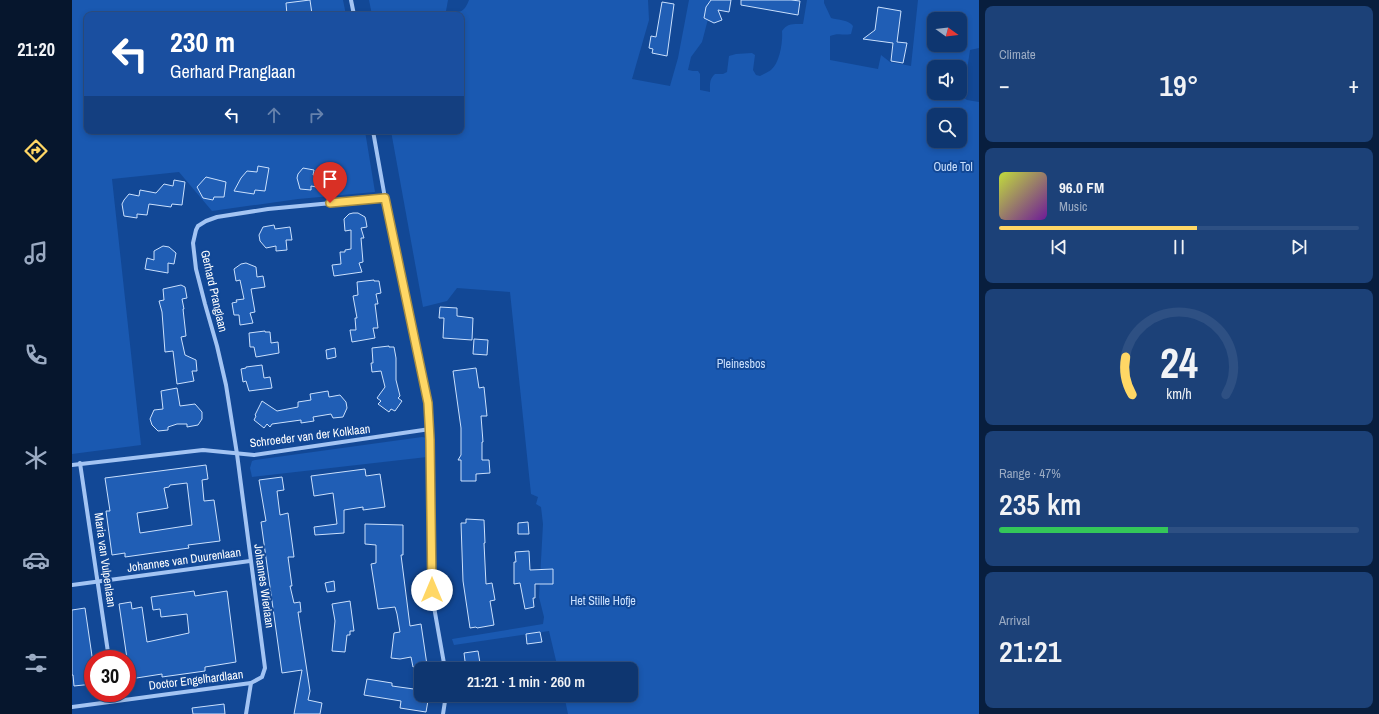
<!DOCTYPE html>
<meta charset="utf-8">
<style>
:root{--surface:#0e3670;--page:#1c4178;--text:#f1f3f6;--muted:#9babc3;--line:#2e5083;--accent:#ffd765}
body{margin:0;font-family:"Archivo Narrow",sans-serif;background:var(--page);color:var(--text);height:100vh;display:flex;flex-direction:column;font-size:15px;white-space:nowrap}
*{box-sizing:border-box;margin:0}
p{font-size:13px;color:var(--muted)}
.icon{flex:none;width:22px;height:22px;fill:none;stroke:currentColor;stroke-width:2;stroke-linecap:round;stroke-linejoin:round}
.map{position:relative;flex:1;overflow:hidden}
.panel{display:flex;flex-direction:column;gap:6px;padding:6px;background:#081e3e;width:400px}
.panel>*{flex:none}
.hud{position:absolute;left:12px;top:12px;width:380px;height:122px;border-radius:8px;box-shadow:0 2px 6px #0003,0 0 0 1px var(--line);background:#1a4fa0;color:#fff;overflow:hidden}
.needle{width:26px;rotate:105deg}
.buttons{position:absolute;left:855px;top:12px;display:grid;gap:8px}
.buttons a{display:grid;place-items:center;width:40px;height:40px;border-radius:8px;background:var(--surface);box-shadow:0 2px 6px #0003,0 0 0 1px var(--line);font-size:20px}
.speed{position:absolute;left:12px;top:650px;display:flex;gap:8px;font-size:20px;font-weight:700;text-align:center}
.speed>*{display:grid;place-content:center;width:52px;height:52px;border-radius:50%;background:var(--surface);box-shadow:0 2px 6px #0003,0 0 0 1px var(--line);line-height:1}
.speed .limit{border:6px solid #d22;background:#fff;color:#111}
.pin{position:absolute;display:grid;place-items:center;width:34px;height:34px;color:#fff;margin:-41px -17px;border-radius:50% 50% 50% 0;rotate:-45deg;box-shadow:0 0 4px #0007}
.pin .icon{rotate:45deg}
.me{position:absolute;width:44px;margin:-22px;rotate:0deg;stroke-linejoin:round;filter:drop-shadow(0 0 3px #0008)}
.turn{display:flex;align-items:center;gap:14px;height:84px;padding:0 20px;font-size:18px}
.turn .icon{width:52px;height:52px;stroke-width:2.5}
.turn b{display:block;font-size:28px;line-height:34px}
.lanes{display:flex;align-items:center;height:38px;padding:0 20px;background:#0003;justify-content:center;gap:20px;direction:ltr}
.lanes .off{opacity:.35}
.big{font-size:30px;font-weight:600;line-height:1.1}
.panel .tile{flex:1;display:flex;flex-direction:column;justify-content:center;gap:6px;min-width:0;padding:0 14px;border-radius:8px;background:var(--page)}
.panel .dial{align-items:center;gap:0}
.dial svg{height:104px;overflow:visible;fill:none;stroke:var(--line);stroke-width:7;stroke-linecap:round;text-anchor:middle}
.dial text{fill:var(--text);stroke:none}
.song{display:flex;align-items:center;gap:12px}
.cover{width:48px;height:48px;border-radius:6px;background:linear-gradient(135deg,hsl(70 70% 55%),hsl(280 70% 35%))}
.played{height:4px;border-radius:2px;background:linear-gradient(90deg,var(--accent) 55%,var(--line) 55%)}
.keys{display:flex;justify-content:space-around;direction:ltr}
.heat{display:flex;justify-content:space-between;align-items:center;font-size:22px;direction:ltr}
.charge{height:6px;border-radius:3px;background:linear-gradient(90deg,#34c759 47%,var(--line) 0)}
.trip{position:absolute;left:342px;top:662px;width:224px;height:40px;border-radius:8px;background:var(--surface);box-shadow:0 2px 6px #0003,0 0 0 1px var(--line);font-weight:600;line-height:40px;text-align:center}
main{display:flex;flex:1;min-height:0}
.dock{display:flex;flex-direction:column;width:72px;justify-content:space-around;align-items:center;background:#06162d;color:var(--muted)}
.dock .icon{width:28px;height:28px}
.dock .active{color:var(--accent)}
.dock b{font-size:18px;color:var(--text)}
.map>svg:first-child{display:block}
.green{fill:#1a59b1;fill-rule:evenodd}
.building{fill:#205eb5;stroke:#cae0fd;fill-rule:evenodd}
.lines{fill:none;stroke-linecap:round;stroke-linejoin:round}
.street{stroke:#a3c4f3;stroke-width:4}
.route-casing{stroke:#a68c42;stroke-width:10}
.route{stroke:#ffd765;stroke-width:7}
.labels{text-anchor:middle;stroke-width:4;stroke-linejoin:round;paint-order:stroke}
.park-label{font-size:12px;fill:#cae0fd;stroke:#124896}
.street-label{font-size:12px;fill:#fff;stroke:#124896}
</style>
<main>
<nav class="dock">
<b>21:20</b>
<svg class="icon active" aria-label="directions" viewBox="0 0 24 24"><path d="M12 3l9 9-9 9-9-9zM9 14v-3h6M13 9l2 2-2 2"/></svg>
<svg class="icon" aria-label="music" viewBox="0 0 24 24"><path d="M9 18V5l10-2v13"/><circle cx="6" cy="18" r="3"/><circle cx="16" cy="16" r="3"/></svg>
<svg class="icon" aria-label="phone" viewBox="0 0 24 24"><path d="M5 4h4l2 5-3 2q2 4 5 5l2-3 5 2v4C11 20 4 13 5 4z"/></svg>
<svg class="icon" aria-label="climate" viewBox="0 0 24 24"><path d="M12 3v18M4 7l16 10M4 17L20 7"/></svg>
<svg class="icon" aria-label="car" viewBox="0 0 24 24"><path d="M5 17H2v-5l4-1 3-4h7l3 4 3 1v5h-3M9 17h6M6 11h13"/><circle cx="7" cy="17" r="2"/><circle cx="17" cy="17" r="2"/></svg>
<svg class="icon" aria-label="filters" viewBox="0 0 24 24"><path d="M4 7h16M4 17h16"/><circle cx="9" cy="7" r="2"/><circle cx="15" cy="17" r="2"/></svg>
</nav>
<div class="map">
<svg width="907" height="714" viewBox="0 0 907 714">
<rect width="100%" height="100%" fill="#124896"/>
<g class="green">
<polygon points="0,0 271,0 274,15 15,15 15,131 293,131 303,192 226,199 140,211 107,172 40,179 69,445 0,454"/>
<path d="M297,0H376L374,11C388,13 392,13 397,0H576L577,20L560,79L598,86L606,58L617,0H641L630,42L619,57L616,70L621,71H626L628,74V90L638,92C638,85 637,79 643,74H651L655,72L657,56L664,54L680,53L683,55L681,70L684,75L688,76C692,74 696,72 699,70C708,63 711,41 710,31C715,23 722,24 731,24L735,0H752V3L759,18C766,20 777,20 781,26L779,34C770,36 767,32 758,36V60L806,69L809,55L818,62L839,66L846,0H907V48L898,50L891,97L895,100L907,102V714H496L492,695H559V669H486L477,631L382,645L380,639L471,624L472,617L467,597L471,524L469,507L464,504L466,497L459,494L438,292L385,288L375,301L351,307L319,131H389V15H300ZM862,19H888V45H862ZM862,67H888V93H862ZM862,115H888V141H862Z"/>
<polygon points="350,437 355,438 355,457 180,477 178,468 180,461 183,460"/>
</g>
<g class="building">
<polygon points="238,0 240,14 215,15 214,3"/>
<polygon points="639,0 659,0 657,12 646,10 650,20 642,23 632,18 634,7"/>
<polygon points="669,0 719,0 728,1 726,15 669,5"/>
<polygon points="590,2 602,4 595,56 580,53 581,49 577,48 579,36 584,37"/>
<polygon points="806,7 829,11 825,42 835,43 831,63 819,61 821,43 791,39 803,30"/>
<polygon points="186,166 197,168 193,191 183,190 182,194 162,191 169,178 175,171 185,172"/>
<polygon points="231,168 242,170 241,175 258,177 256,189 239,186 239,190 228,189 225,178 226,174"/>
<polygon points="134,177 154,182 152,197 142,197 141,200 131,198 125,187"/>
<polygon points="102,180 113,182 110,205 100,204 99,207 77,204 75,215 65,214 65,218 52,216 50,204 52,200 57,194 67,196 68,190 84,193 92,184 101,186"/>
<polygon points="281,213 286,213 293,217 294,221 295,227 289,228 292,238 289,238 291,262 287,263 290,272 262,276 260,265 269,264 268,252 273,252 273,250 279,249 279,230 273,231 272,219 277,214"/>
<polygon points="202,225 203,229 218,227 220,240 214,240 215,250 204,251 204,246 194,248 188,241 187,235 191,227"/>
<polygon points="91,246 97,247 104,253 102,264 96,263 96,273 73,269 75,258 82,260 82,251"/>
<polygon points="174,263 184,267 185,277 191,276 193,287 179,289 183,312 178,313 181,323 168,325 167,315 162,315 160,303 165,302 164,300 172,299 168,280 164,281 162,269 169,264"/>
<polygon points="302,280 302,281 307,281 309,293 304,294 306,304 303,304 306,328 301,328 303,338 280,342 278,330 284,330 283,318 285,318 281,296 286,295 285,282"/>
<polygon points="109,285 113,287 115,298 110,299 112,309 111,309 114,336 109,337 113,355 124,360 125,371 120,371 122,381 105,384 101,351 93,352 90,312 87,301 92,300 91,289"/>
<polygon points="368,307 385,308 385,316 401,318 400,340 371,338 372,318 367,318"/>
<polygon points="193,331 193,332 198,332 199,343 206,342 207,353 184,357 182,347 178,347 177,333"/>
<polygon points="402,339 416,340 415,355 401,354"/>
<polygon points="317,346 317,347 322,347 324,358 324,380 328,396 326,398 330,401 323,411 319,409 317,412 306,404 309,401 305,398 313,387 309,371 300,372 299,363 301,363 300,348"/>
<polygon points="263,348 264,357 255,359 254,350"/>
<polygon points="190,365 192,378 198,377 200,388 177,391 174,381 171,382 169,369 174,368 174,367"/>
<polygon points="404,368 407,388 412,387 415,416 409,416 411,442 410,442 410,460 417,460 418,473 404,474 404,481 389,481 389,460 386,460 389,455 389,428 381,371"/>
<polygon points="105,388 108,406 123,404 130,412 130,419 126,425 115,427 115,424 105,424 96,427 96,430 86,431 80,425 78,419 82,410 91,409 89,391"/>
<polygon points="256,391 257,397 268,395 274,402 275,408 271,417 261,418 259,414 241,417 242,421 229,423 229,420 200,424 198,427 195,424 192,428 182,420 184,416 183,415 190,401 205,411 226,407 226,402 239,400 238,394"/>
<path d="M134,465L136,479L130,480L132,501L142,500L148,541L116,545L117,548L53,557V553L40,555L34,511H38L33,478ZM115,483L120,525L68,533L65,513L96,508L92,488L97,487L98,485Z"/>
<polygon points="293,469 294,476 308,474 313,507 291,510 291,507 272,510 272,533 243,535 242,527 265,524 261,493 242,496 239,476"/>
<polygon points="210,477 212,490 205,491 208,515 216,513 222,557 216,557 220,586 218,586 222,603 228,602 229,612 226,612 238,691 236,700 250,703 248,714 222,714 230,670 210,673 189,522 194,521 187,480"/>
<polygon points="394,519 412,520 413,543 412,543 414,584 420,583 423,600 418,601 422,625 405,628 404,627 398,628 391,581 389,523 394,523"/>
<polygon points="456,522 457,534 446,534 446,523"/>
<polygon points="293,524 331,525 331,555 329,555 338,626 349,624 355,665 341,667 339,657 328,659 319,658 322,633 328,632 325,614 323,607 306,609 299,564 304,563 304,545 293,544"/>
<polygon points="457,551 458,570 481,569 481,584 463,584 463,598 461,598 462,607 453,609 448,583 442,584 442,562 444,562 443,552"/>
<polygon points="262,581 263,591 255,592 253,583"/>
<polygon points="122,591 123,596 155,591 164,662 133,667 133,671 90,677 90,674 58,679 47,604 59,602 60,609 70,607 75,642 117,633 115,614 89,617 88,609 81,610 79,597"/>
<polygon points="278,601 282,631 278,631 278,635 275,635 273,652 260,651 263,621 260,604"/>
<polygon points="13,608 21,663 21,684 2,686 1,675 0,675 0,610"/>
<polygon points="468,632 470,642 455,644 454,634"/>
<polygon points="406,651 409,669 394,669 392,653"/>
<polygon points="295,679 320,683 320,686 349,690 349,695 357,695 354,712 328,708 329,701 292,695"/>
<polygon points="152,704 153,714 121,714 120,708"/>
</g>
<g class="lines">
<g class="street">
<polyline points="279,0 282,15"/>
<polyline points="301,131 313,198 356,403 358,429 359,590 373,669"/>
<polyline points="8,463 37,659"/>
<polyline points="0,465 131,450 182,455 358,429"/>
<polyline points="0,585 178,561"/>
<polyline points="42,693 43,701"/>
<polyline points="0,707 179,683"/>
<polyline points="174,714 179,683 190,677 193,668 165,454 154,385 145,346 133,304 124,269 121,243 124,230 126,226 134,221 145,217 196,209 313,198"/>
<polyline points="371,714 374,695"/>
</g>
</g>
<g class="lines">
<g class="route-casing">
<polyline id="route" points="258,203 313,198 356,403 358,440 360,590"/>
</g>
<use href="#route" class="route"/>
</g>
<g class="labels">
<g class="park-label">
<text x="881" y="171">Oude Tol</text>
<text x="669" y="368">Pleinesbos</text>
<text x="531" y="605">Het Stille Hofje</text>
</g>
<g class="street-label">
<text transform="translate(142 291) rotate(77)" y="4">Gerhard Pranglaan</text>
<text transform="translate(238 436) rotate(-7)" y="4">Schroeder van der Kolklaan</text>
<text transform="translate(33 560) rotate(82)" y="4">Maria van Vulpenlaan</text>
<text transform="translate(112 560) rotate(-8)" y="4">Johannes van Duurenlaan</text>
<text transform="translate(192 586) rotate(82)" y="4">Johannes Wierlaan</text>
<text transform="translate(124 680) rotate(-7)" y="4">Doctor Engelhardlaan</text>
</g>
</g>
</svg>
<div class="buttons">
<a><svg class="needle" viewBox="-14 -14 28 28"><path d="M0-13l5 13h-10z" fill="#e53935"/><path d="M0 13l5-13h-10z" fill="#9babc3"/></svg></a>
<a><svg class="icon" aria-label="sound" viewBox="0 0 24 24"><path d="M4 9h4l5-4v14l-5-4H4zM17 9q2 3 0 6"/></svg></a>
<a><svg class="icon" aria-label="search" viewBox="0 0 24 24"><circle cx="10" cy="10" r="6"/><path d="M15 15l6 6"/></svg></a>
</div>
<div class="speed"><div class="limit">30</div></div>
<div class="pin" style="left:258px;top:203px;background:#d93025"><svg class="icon" aria-label="arrive" viewBox="0 0 24 24"><path d="M6 21V4h12l-3 4 3 4H6"/></svg></div>
<svg class="me" style="left:360px;top:590px" viewBox="-20 -20 40 40"><circle r="19" fill="#fff"/><path d="M0-13L10 11 0 6-10 11z" fill="#ffd765"/></svg>
<div class="trip">21:21 · 1 min · 260 m</div>
<div class="hud">
<div class="turn"><svg class="icon" aria-label="left" viewBox="0 0 24 24"><path d="M17 20v-9H6M10 6l-5 5 5 5"/></svg><div><b>230 m</b>Gerhard Pranglaan</div></div>
<div class="lanes"><svg class="icon" aria-label="left" viewBox="0 0 24 24"><path d="M17 20v-9H6M10 6l-5 5 5 5"/></svg><svg class="icon off" aria-label="ahead" viewBox="0 0 24 24"><path d="M12 20V5M6 11l6-6 6 6"/></svg><svg class="icon off" aria-label="right" viewBox="0 0 24 24"><path d="M7 20v-9h11M14 6l5 5-5 5"/></svg></div>
</div>
</div>
<section class="panel">
<div class="tile"><p>Climate</p>
<div class="heat"><a>−</a><b class="big">19°</b><a>+</a></div>
</div>
<div class="tile">
<div class="song"><i class="cover"></i><div><b>96.0 FM</b><p>Music</p></div></div>
<div class="played"></div>
<div class="keys"><svg class="icon" aria-label="previous" viewBox="0 0 24 24"><path d="M18 5L8 12l10 7zM5 5v14"/></svg><svg class="icon" aria-label="pause" viewBox="0 0 24 24"><path d="M8 5v14M16 5v14"/></svg><svg class="icon" aria-label="next" viewBox="0 0 24 24"><path d="M6 5l10 7-10 7zM19 5v14"/></svg></div>
</div>
<div class="tile dial"><svg viewBox="0 0 100 80">
<path d="M14 69A42 42 0 1 1 86 69"/>
<path d="M14 69A42 42 0 0 1 9 40" stroke="#ffd765"/>
<text x="50" y="56" font-size="32" font-weight="700">24</text>
<text x="50" y="72" font-size="11">km/h</text>
</svg></div>
<div class="tile"><p>Range · 47%</p><b class="big">235 km</b><div class="charge"></div></div>
<div class="tile"><p>Arrival</p><b class="big">21:21</b></div>
</section>
</main>
